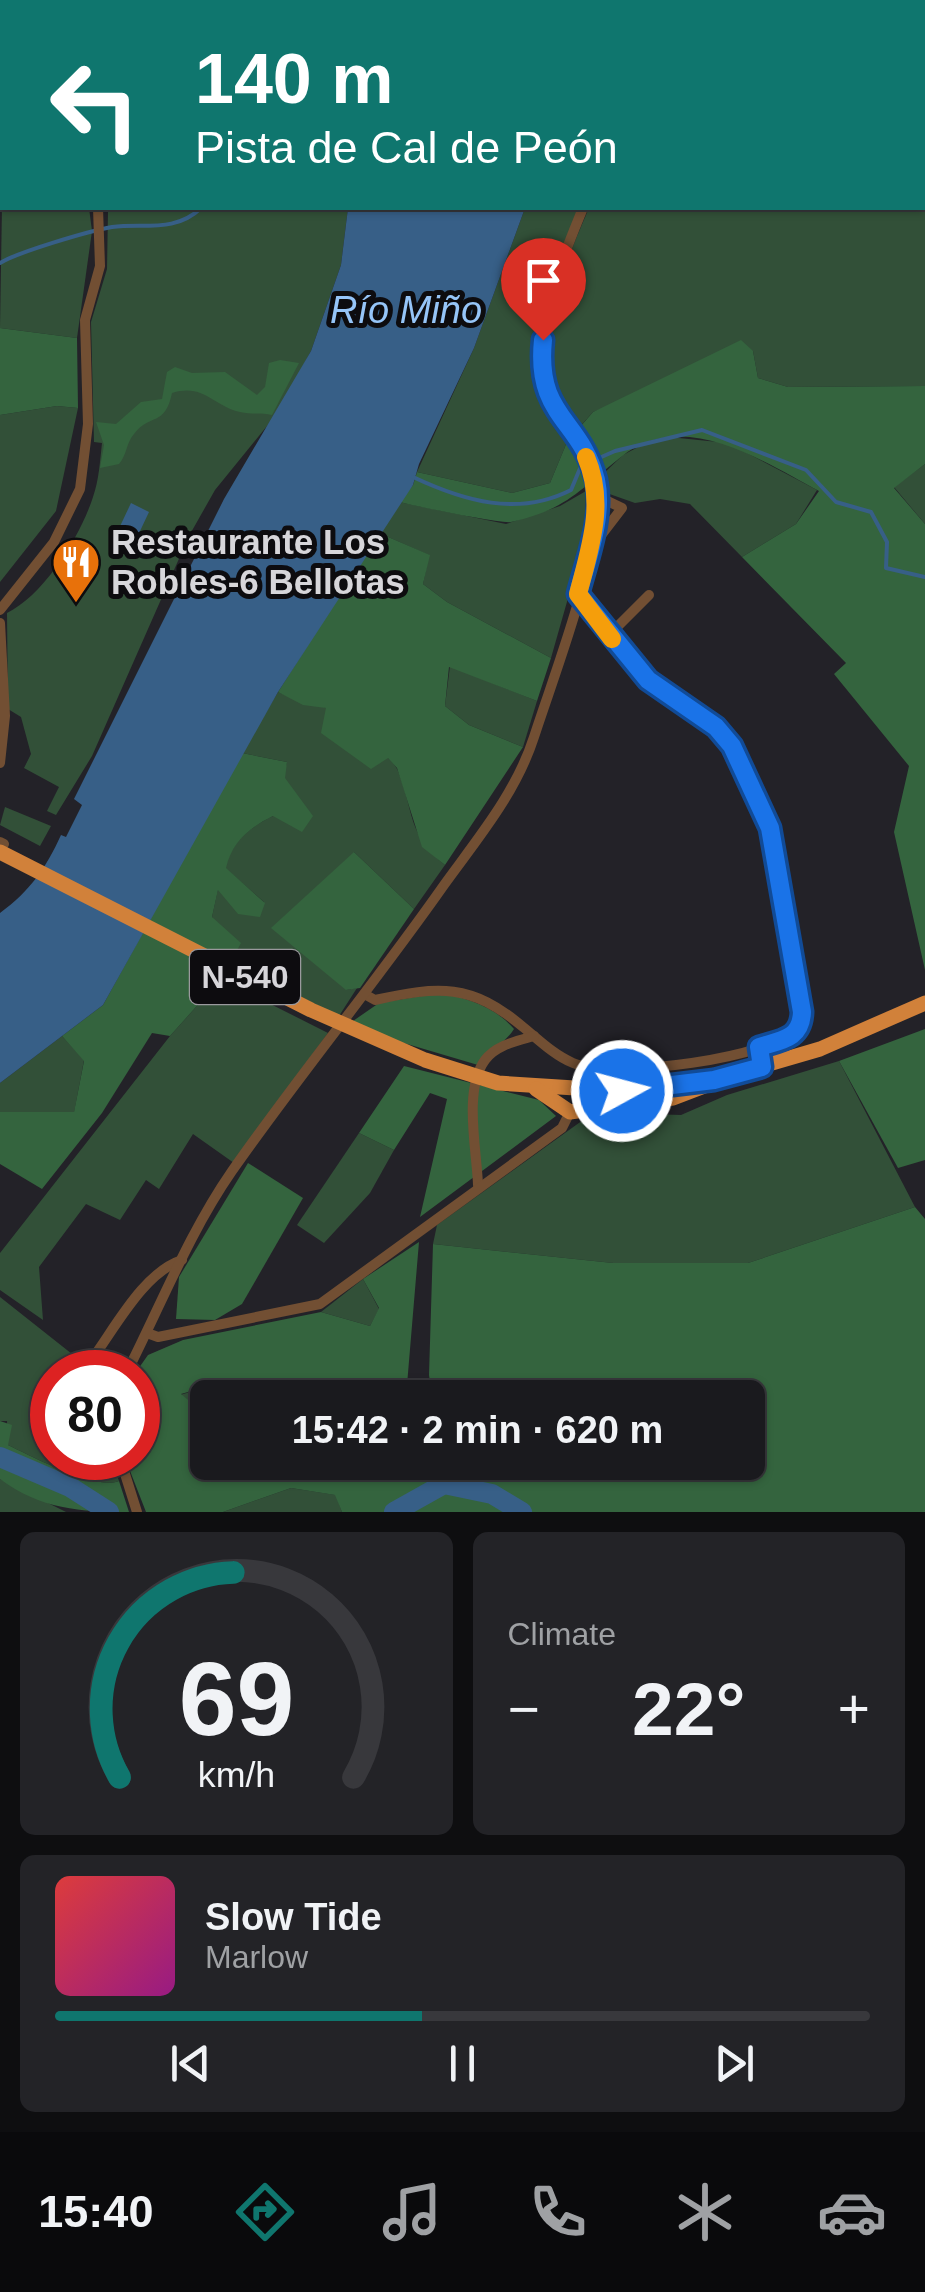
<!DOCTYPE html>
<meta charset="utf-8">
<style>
:root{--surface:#1a1a1e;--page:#232327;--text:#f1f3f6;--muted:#9fa1a4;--line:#38383c;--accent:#0f766e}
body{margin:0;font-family:Helvetica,sans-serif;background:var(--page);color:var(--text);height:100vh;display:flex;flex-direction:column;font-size:38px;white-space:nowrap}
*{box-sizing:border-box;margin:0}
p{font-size:32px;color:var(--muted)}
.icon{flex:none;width:55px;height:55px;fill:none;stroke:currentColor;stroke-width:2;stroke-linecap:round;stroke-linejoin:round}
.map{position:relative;height:1512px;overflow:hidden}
.panel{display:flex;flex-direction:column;gap:20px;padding:20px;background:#0e0e10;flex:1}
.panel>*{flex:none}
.guide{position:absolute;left:0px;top:0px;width:925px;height:210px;box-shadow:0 2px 8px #0004,0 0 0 2px var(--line);background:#0f766e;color:#fff;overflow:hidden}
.speed{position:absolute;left:30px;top:1350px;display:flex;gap:20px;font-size:50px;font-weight:700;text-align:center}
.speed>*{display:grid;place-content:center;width:130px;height:130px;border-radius:50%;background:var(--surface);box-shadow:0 2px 8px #0004,0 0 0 2px var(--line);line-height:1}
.speed .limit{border:15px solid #d22;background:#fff;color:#111}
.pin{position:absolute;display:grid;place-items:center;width:85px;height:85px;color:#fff;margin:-102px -42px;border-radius:50% 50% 50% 0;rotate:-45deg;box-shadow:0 0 10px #0007}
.pin .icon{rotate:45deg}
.me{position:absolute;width:110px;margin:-55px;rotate:83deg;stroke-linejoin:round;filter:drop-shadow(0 0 8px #0008)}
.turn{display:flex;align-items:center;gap:35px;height:210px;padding:0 30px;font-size:45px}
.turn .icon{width:130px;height:130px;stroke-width:2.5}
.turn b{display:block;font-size:70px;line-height:85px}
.big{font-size:75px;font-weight:700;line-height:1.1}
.panel .card{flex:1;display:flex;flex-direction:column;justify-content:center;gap:15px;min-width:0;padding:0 35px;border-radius:15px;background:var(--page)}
.panel .dial{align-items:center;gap:0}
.dial svg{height:260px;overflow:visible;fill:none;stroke:var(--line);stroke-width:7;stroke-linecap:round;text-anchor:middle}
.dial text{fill:var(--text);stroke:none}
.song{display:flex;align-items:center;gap:30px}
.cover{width:120px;height:120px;border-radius:15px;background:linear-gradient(135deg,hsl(0 70% 55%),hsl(310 70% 35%))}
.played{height:10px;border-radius:5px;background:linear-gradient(90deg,var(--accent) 45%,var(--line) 45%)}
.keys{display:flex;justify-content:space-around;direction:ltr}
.heat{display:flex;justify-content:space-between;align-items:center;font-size:55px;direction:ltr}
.panel .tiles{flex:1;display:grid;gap:20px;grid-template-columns:1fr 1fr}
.card:last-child{grid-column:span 2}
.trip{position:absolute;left:190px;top:1380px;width:575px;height:100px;border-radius:15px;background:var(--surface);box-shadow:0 2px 8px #0004,0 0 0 2px var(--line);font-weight:700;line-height:100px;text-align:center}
.menu{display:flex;height:160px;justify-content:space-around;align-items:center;background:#0a0a0c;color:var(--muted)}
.menu .icon{width:70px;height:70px}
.menu .active{color:var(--accent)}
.menu b{font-size:45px;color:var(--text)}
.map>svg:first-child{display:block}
.green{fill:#325038}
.forest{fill:#34643e}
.water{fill:#375f87}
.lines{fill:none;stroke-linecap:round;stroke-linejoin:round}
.stream{stroke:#375f87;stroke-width:4}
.river{stroke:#375f87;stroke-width:20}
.minor{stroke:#724f33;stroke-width:10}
.trunk{stroke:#d1813a;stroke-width:15}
.route-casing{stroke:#114b97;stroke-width:25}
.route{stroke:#1a73e8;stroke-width:18}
.slow{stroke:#f59e0b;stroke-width:18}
.labels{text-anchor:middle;stroke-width:10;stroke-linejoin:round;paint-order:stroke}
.shield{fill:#0d0c0f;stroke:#9a999d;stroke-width:2.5}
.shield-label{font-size:32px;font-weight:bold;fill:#d7d6da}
.poi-label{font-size:35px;font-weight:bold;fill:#d7d6da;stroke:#0d0c0f;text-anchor:start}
.water-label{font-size:38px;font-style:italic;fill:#96c5f8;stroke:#0d0c0f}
</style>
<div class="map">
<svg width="925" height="1512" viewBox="0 0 925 1512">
<rect width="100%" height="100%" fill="#232228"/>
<g class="green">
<path d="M729,0H925V386L788,387L758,378L753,351L593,412L576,431C563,415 548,397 545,376C538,327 570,252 589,208H922V2Z"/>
<polygon points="2,206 89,208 92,231 77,338 0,328"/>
<path d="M131,208H348L341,265L311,351L276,415L215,490L189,536L92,756L56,815L47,811L59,787L24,768L31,754L21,717L8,709L7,613C44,595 80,537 93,497C99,480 100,461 102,443L94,442L91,322L107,269L108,212Z"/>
<path d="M525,208H579C546,287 507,365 567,442L550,483L512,493L417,472L474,348Z"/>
<polygon points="57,406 78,408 56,511 0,582 0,415"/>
<polygon points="659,436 728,443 817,490 796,524 742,557 690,504 660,499 635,503 601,491 600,477 623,455"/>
<polygon points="925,464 925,524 894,487"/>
<polygon points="586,491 584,542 551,658 447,602 423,584 429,555 379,533 399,502 506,524 560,506"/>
<polygon points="450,666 537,701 523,747 469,725 445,706"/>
<path d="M278,692C295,700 316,703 329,709C343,717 393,757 398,771C414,810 407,835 445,865L414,909L354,852L346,990L357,988L339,1016L231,962L212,917L218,889L264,902L225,868C232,841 249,828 273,816L287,762L242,753Z"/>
<polygon points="5,807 51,826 40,846 0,825"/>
<polygon points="221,979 328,1033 234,1163 193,1134 159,1189 146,1180 120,1220 86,1204 39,1267 43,1320 0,1290 0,1253 170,1036"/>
<polygon points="62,1036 84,1060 74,1113 0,1112 0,1083"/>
<polygon points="839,1061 915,1207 748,1263 613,1263 433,1244 437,1225 583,1120 618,1113 681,1115 727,1095"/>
<polygon points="359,1133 394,1150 370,1193 324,1243 297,1225"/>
<polygon points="363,1279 379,1309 370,1326 321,1312"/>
<path d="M0,1297L72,1354L62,1372H52V1458H111L119,1481C97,1491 31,1456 8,1445L7,1421H0Z"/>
<polygon points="216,1384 243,1397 208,1398 207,1416 180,1395"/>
<polygon points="0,1479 66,1512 0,1512"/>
<polygon points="291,1488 336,1495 342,1512 223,1512"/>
</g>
<g class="forest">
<polygon points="0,328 77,338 78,408 57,406 0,415"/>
<path d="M741,340L753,351L758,378L788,387L925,386V464L894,488L925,524V970L894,832L909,766L834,674L846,663L742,557L796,524L819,491C762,461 683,407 621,457C579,490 568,509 511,522C501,524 415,506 399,502L413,485L417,472L512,493L550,483L567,442L593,412Z"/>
<path d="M280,360L299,363L272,415C261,412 251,415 240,412C213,406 204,383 172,393C165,427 150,413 134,434C126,443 127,455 119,464L100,468L104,445L96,422L116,424L141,402L162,399L167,372L175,367L192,373L225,372L257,395L265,387L269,363Z"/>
<polygon points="379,533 430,555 423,584 447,602 551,658 537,701 449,667 445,706 469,725 523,747 445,865 422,847 397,768 388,758 371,769 321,733 326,708 303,705 278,692"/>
<path d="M242,753L287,762L285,778L313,816L302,832L273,816C249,828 232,842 226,868L265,903L260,917L238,914L218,890L212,917L241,943L221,979L170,1036L152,1033L102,1113L42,1189L0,1164V1112H74L84,1061L62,1036L103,1005Z"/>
<polygon points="354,852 414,909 360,988 346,990 271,928"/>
<path d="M439,993C467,998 494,1006 514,1029C506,1042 488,1052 478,1065L397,1041L353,1021L379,1003Z"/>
<polygon points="925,1029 925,1160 898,1168 839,1061"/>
<polygon points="404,1066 539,1100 556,1116 420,1217 447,1099 430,1093 394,1150 359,1133"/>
<polygon points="248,1163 303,1198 242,1304 215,1320 176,1319 179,1277"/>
<polygon points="915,1207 925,1219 925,1512 342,1512 335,1495 291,1488 223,1512 146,1512 125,1458 138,1458 136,1372 148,1355 183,1340 321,1312 370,1326 379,1308 363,1279 419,1242 406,1397 243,1397 216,1384 181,1394 207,1416 208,1462 748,1462 748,1398 432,1397 429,1375 433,1244 613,1263 748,1263"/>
<path d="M0,1421L12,1425L8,1445C31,1456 97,1491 119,1481L129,1512C81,1512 40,1509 0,1479Z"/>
</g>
<g class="water">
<polygon points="349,0 608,0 347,2"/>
<path d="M348,208H525L474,348L419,464L413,485L278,692L103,1005L0,1083V913C30,891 46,868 61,835L66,837L82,805L74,799L224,499L311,351L341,265Z"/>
<polygon points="131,503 149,512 132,548 114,539"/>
</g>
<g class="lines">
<g class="stream">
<path d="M0,263C18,252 89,231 112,227C144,223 175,233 201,208"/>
<path d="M413,477C464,501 518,517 571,490L581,466L615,451L702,430L806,470L836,502L871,512L887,542L886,568L925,577"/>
</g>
<g class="river">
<polyline points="0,1457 70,1487 109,1512"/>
<polyline points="394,1512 444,1484 492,1494 522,1512"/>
</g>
<g class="minor">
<polyline points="271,2 275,0"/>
<polyline points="715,2 718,0"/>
<polyline points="0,121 2,120"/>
<polyline points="593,538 599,538 622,508 597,496"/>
<polyline points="0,610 54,542 80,489 88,424 85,320 100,266 98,208"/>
<polyline points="0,623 5,716 0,763"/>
<polyline points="609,635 649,595"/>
<polyline points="0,842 4,844"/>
<path d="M366,995L375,1000C439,986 471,983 523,1027C539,1040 554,1055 573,1063C613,1079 774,1059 801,1026L770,828L758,795L733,746L716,727L648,679L577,594"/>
<path d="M478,1185C477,1151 463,1090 485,1060C496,1045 517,1041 534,1036"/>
<polyline points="147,1333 158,1337 320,1304 562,1128 570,1112"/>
<path d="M92,1359C115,1328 144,1272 182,1260"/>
<path d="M127,1372C161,1305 189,1233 232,1171C300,1074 376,982 444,885C478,838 516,793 534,737C556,669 597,566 597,496C597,458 566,435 549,404C521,352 563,257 583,208"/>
<polyline points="120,1458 137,1512"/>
</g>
<g class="trunk">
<polyline points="0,852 311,1010 425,1060 498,1083 622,1091 714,1080 820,1049 925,1003"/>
<polyline points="536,1089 570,1112 673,1098 707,1085"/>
</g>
</g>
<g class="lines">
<g class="route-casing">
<path id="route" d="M543,340C535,417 581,419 596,480C604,516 587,559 578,594L648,680L716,727L732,746L770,828L802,1012C801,1039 782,1040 759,1047L762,1067L714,1080L622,1091"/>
</g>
<use href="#route" class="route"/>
<path class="slow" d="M586,457C606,503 590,548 578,594L612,639"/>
</g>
<defs>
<g id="restaurant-pin" transform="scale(2.5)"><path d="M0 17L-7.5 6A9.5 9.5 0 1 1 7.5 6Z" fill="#e8710a" stroke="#0d0c0f"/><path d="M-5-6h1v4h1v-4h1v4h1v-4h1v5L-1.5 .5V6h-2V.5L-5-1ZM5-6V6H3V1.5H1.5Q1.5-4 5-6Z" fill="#fff"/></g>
</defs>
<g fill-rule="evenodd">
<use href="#restaurant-pin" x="76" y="562"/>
</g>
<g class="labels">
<rect class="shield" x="190" y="950" width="110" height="54" rx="8"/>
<g class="shield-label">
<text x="245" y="988">N-540</text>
</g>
<g class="poi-label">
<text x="111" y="554">Restaurante Los<tspan x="111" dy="40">Robles-6 Bellotas</tspan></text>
</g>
<g class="water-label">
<text x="406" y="323">Río Miño</text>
</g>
</g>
</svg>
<div class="speed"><div class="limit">80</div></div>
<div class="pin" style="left:543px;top:340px;background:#d93025"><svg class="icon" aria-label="arrive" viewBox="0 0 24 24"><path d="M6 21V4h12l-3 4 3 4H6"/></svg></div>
<svg class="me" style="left:622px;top:1091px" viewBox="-20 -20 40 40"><circle r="17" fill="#1a73e8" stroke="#fff" stroke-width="3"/><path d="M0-11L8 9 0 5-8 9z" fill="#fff"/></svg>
<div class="trip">15:42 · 2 min · 620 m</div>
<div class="guide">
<div class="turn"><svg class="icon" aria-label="left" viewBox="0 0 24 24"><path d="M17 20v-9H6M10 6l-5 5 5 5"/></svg><div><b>140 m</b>Pista de Cal de Peón</div></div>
</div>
</div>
<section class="panel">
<div class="tiles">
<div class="card dial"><svg viewBox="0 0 100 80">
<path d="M14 69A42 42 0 1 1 86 69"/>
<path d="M14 69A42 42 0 0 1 49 6" stroke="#0f766e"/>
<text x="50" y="56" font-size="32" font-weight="700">69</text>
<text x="50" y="72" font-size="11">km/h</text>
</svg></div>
<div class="card"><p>Climate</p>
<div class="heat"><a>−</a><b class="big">22°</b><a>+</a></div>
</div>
<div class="card">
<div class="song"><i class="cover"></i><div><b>Slow Tide</b><p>Marlow</p></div></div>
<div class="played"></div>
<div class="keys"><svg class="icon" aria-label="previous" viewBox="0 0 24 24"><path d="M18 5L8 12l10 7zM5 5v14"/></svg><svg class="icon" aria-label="pause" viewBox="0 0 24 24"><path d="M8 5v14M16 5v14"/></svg><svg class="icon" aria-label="next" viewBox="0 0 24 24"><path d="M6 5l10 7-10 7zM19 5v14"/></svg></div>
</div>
</div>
</section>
<nav class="menu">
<b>15:40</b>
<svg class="icon active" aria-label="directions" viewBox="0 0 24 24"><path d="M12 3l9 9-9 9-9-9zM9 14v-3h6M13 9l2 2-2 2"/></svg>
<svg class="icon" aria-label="music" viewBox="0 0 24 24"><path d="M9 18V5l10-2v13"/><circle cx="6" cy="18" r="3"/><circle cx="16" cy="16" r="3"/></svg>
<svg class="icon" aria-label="phone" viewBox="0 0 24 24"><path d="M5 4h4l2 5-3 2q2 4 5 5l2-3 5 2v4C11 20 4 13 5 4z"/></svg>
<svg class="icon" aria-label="climate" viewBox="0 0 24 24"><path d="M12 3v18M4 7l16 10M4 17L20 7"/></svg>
<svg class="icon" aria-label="car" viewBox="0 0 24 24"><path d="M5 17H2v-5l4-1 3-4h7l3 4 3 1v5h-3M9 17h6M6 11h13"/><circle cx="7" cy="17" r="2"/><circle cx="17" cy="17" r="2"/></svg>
</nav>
